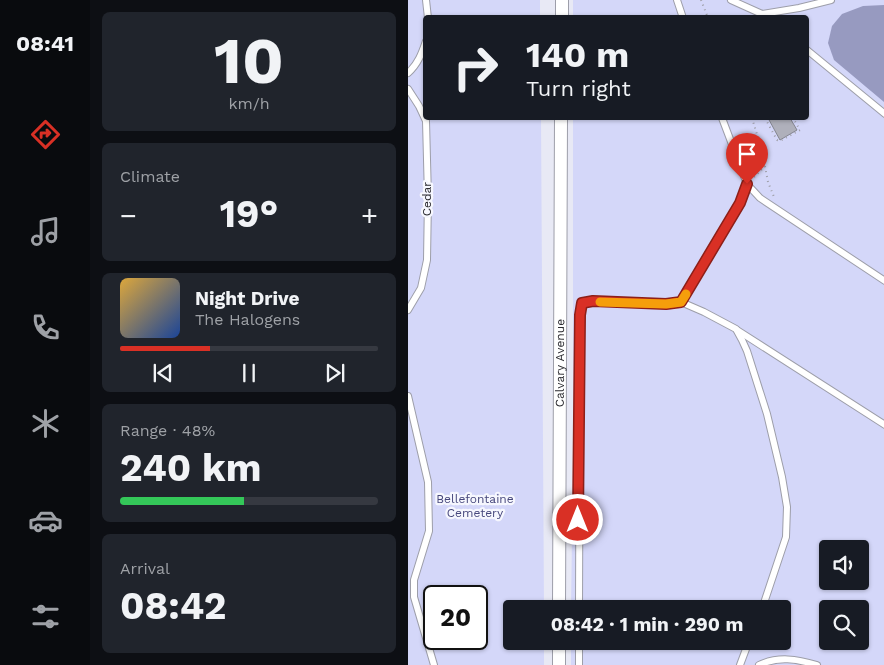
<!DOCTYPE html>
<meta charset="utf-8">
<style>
:root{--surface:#171b24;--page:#20242c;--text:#f1f3f6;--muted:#9ea1a6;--line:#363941;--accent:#d93025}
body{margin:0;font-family:"Work Sans",sans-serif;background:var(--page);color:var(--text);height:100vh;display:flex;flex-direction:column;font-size:19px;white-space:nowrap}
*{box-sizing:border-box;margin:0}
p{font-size:16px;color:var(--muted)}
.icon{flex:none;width:28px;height:28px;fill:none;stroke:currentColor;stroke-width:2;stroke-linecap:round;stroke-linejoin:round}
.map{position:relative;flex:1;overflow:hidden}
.drawer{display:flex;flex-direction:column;gap:12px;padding:12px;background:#0d0f14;width:318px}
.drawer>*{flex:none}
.guide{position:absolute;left:15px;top:15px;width:386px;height:105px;border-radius:5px;box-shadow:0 1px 4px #0004;background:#171b24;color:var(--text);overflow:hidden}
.buttons{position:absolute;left:411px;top:540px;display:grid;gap:10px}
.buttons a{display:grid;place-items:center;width:50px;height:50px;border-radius:5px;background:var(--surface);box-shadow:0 1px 4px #0004;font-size:25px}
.speed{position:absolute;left:15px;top:585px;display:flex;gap:10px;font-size:25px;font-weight:700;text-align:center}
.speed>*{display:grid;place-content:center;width:65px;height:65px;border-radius:50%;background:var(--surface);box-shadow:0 1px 4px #0004;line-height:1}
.speed .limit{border:2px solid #111;border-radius:8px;background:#fff;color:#111}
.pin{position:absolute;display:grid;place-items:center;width:42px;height:42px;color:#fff;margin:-51px -21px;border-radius:50% 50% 50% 0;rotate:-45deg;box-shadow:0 0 5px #0007}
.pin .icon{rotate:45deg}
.me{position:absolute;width:55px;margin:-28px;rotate:0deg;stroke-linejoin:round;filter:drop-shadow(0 0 4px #0008)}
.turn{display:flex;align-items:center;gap:18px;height:105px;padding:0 20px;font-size:22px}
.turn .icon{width:65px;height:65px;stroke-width:2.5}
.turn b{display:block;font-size:35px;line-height:42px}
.big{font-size:38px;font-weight:700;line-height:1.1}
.drawer .card{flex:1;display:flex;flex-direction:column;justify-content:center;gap:8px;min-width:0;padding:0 18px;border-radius:8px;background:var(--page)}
.drawer .dial{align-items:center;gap:0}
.dial b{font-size:65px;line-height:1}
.song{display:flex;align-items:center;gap:15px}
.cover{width:60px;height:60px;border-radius:8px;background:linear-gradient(135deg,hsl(40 70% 55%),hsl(220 70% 35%))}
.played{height:5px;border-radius:2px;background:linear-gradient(90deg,var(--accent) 35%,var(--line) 35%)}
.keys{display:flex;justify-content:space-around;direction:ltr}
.heat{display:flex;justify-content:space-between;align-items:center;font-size:28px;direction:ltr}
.charge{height:8px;border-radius:4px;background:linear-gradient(90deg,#34c759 48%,var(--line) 0)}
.trip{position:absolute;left:95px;top:600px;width:288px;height:50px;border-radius:5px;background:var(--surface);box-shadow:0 1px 4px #0004;font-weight:700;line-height:50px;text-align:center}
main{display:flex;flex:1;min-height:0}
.tabs{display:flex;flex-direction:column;width:90px;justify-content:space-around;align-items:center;background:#090b0e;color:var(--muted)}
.tabs .icon{width:35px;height:35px}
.tabs .active{color:var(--accent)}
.tabs b{font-size:22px;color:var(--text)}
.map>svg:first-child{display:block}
.green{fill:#d4d7f9;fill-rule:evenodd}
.water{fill:#979ac0}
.building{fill:#afb0bb;stroke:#848590}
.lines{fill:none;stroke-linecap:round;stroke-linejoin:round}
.service-casing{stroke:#9d9ea9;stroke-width:8}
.minor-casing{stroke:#9d9ea9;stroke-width:14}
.path{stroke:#9e9ea7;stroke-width:2;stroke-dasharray:1 4;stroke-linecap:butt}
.service{stroke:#fff;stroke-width:6}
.minor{stroke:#fff;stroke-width:12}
.route-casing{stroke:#8d1f18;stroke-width:12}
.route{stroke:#d93025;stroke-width:9}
.slow{stroke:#f59e0b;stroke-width:9}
.labels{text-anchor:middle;stroke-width:4.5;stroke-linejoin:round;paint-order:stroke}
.street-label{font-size:12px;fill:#29292e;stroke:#f6f7fe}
.park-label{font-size:12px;fill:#46477c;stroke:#f6f7fe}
</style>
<main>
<nav class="tabs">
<b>08:41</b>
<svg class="icon active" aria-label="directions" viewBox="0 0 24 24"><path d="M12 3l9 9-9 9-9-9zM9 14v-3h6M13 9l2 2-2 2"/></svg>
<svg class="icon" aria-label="music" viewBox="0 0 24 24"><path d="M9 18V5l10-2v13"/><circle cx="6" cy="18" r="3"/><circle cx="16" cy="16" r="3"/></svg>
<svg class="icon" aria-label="phone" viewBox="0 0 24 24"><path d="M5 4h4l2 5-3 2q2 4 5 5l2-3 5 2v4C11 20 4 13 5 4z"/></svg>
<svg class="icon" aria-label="climate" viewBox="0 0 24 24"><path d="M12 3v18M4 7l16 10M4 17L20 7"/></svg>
<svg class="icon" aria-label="car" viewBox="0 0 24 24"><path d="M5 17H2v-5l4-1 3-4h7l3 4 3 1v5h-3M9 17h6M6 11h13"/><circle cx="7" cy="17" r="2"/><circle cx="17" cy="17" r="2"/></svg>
<svg class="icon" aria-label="filters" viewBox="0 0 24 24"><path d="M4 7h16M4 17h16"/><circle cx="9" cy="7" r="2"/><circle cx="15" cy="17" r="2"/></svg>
</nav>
<section class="drawer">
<div class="card dial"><b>10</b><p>km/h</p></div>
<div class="card"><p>Climate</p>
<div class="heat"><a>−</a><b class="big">19°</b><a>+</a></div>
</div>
<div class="card">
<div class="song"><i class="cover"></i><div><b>Night Drive</b><p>The Halogens</p></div></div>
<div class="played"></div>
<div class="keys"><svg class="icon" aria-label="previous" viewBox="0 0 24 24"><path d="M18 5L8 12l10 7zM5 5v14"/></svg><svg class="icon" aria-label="pause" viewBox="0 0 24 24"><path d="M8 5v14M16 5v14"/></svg><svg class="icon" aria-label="next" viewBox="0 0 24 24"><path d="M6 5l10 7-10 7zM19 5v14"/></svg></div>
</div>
<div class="card"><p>Range · 48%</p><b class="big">240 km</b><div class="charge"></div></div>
<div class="card"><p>Arrival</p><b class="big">08:42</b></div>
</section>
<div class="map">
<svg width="477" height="665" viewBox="0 0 477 665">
<rect width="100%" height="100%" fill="#e8e9f5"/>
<g class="green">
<path d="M0,0H132V17L18,18V118H133L136,609H104V641H136V665H0ZM26,596H69V639H26Z"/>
<path d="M165,0H476V665H163V641H374V609H163L165,466V118H399V18L165,17ZM420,549H452V581H420ZM420,609H452V641H420Z"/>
</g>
<polygon class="water" points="476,5 477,5 476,102 426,60 420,43 424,26 434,14 455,6"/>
<polygon class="building" points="360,118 382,118 389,130 372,140"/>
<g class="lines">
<g class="service-casing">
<g id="service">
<polyline points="18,0 20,18"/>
<polyline points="269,0 275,18"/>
<polyline points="323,0 354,14 358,18"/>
<polyline points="354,14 391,8 423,0"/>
<polyline points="399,50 477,114"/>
<path d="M0,73C10,64 14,53 18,41"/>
<polyline points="0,89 11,106 18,121 20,198 19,260 13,288 0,310"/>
<polyline points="314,118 339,184 352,198 477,281"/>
<polyline points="273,302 332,203 339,184"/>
<polyline points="329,330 477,425"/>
<polyline points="0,396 20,482 21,531 6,580 6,597 26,665"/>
<polyline points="171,609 172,315 174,303 185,301 258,304 273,302 296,312 328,329 334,340 339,351 359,414 374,477 379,507 378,537 354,609"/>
<polyline points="171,641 171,665"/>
<polyline points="332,665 341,641"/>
<path d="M351,665C370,656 389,659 409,665"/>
</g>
</g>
<g class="minor-casing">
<g id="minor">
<polyline points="154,18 154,0"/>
<path id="s1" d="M151,609L153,118"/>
<polyline points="151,665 151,641"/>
</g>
</g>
<g class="path">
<polyline points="293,0 300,18"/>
<polyline points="344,118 354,151 360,182 366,197"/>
<polyline points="357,118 369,140 372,141 392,130 385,118"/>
<polyline points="346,177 357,166"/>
</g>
<use href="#service" class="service"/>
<use href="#minor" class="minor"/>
</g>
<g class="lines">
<g class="route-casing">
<polyline id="route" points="170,520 172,315 174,303 185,301 258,304 273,302 332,203 339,184"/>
</g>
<use href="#route" class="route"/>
<polyline class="slow" points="192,302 258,304 273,302 278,294"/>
</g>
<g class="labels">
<g class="street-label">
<text transform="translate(19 199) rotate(-90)" y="4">Cedar</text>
<text dy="4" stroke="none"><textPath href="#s1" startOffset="246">Calvary Avenue</textPath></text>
</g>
<g class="park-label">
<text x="67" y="503">Bellefontaine<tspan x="67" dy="14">Cemetery</tspan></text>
</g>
</g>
</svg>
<div class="buttons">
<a><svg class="icon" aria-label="sound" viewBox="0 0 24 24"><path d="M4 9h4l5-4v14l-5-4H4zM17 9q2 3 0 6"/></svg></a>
<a><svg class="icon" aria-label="search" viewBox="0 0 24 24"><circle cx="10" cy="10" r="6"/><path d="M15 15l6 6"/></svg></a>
</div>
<div class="speed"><div class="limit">20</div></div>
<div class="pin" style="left:339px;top:184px;background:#d93025"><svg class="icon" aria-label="arrive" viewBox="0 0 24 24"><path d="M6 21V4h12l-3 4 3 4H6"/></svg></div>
<svg class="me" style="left:170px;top:520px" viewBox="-20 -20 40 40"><circle r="17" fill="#d93025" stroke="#fff" stroke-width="3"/><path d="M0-11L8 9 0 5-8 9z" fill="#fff"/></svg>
<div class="trip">08:42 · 1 min · 290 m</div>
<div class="guide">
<div class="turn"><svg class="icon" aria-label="right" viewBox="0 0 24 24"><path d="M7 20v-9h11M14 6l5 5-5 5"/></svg><div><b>140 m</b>Turn right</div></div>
</div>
</div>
</main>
